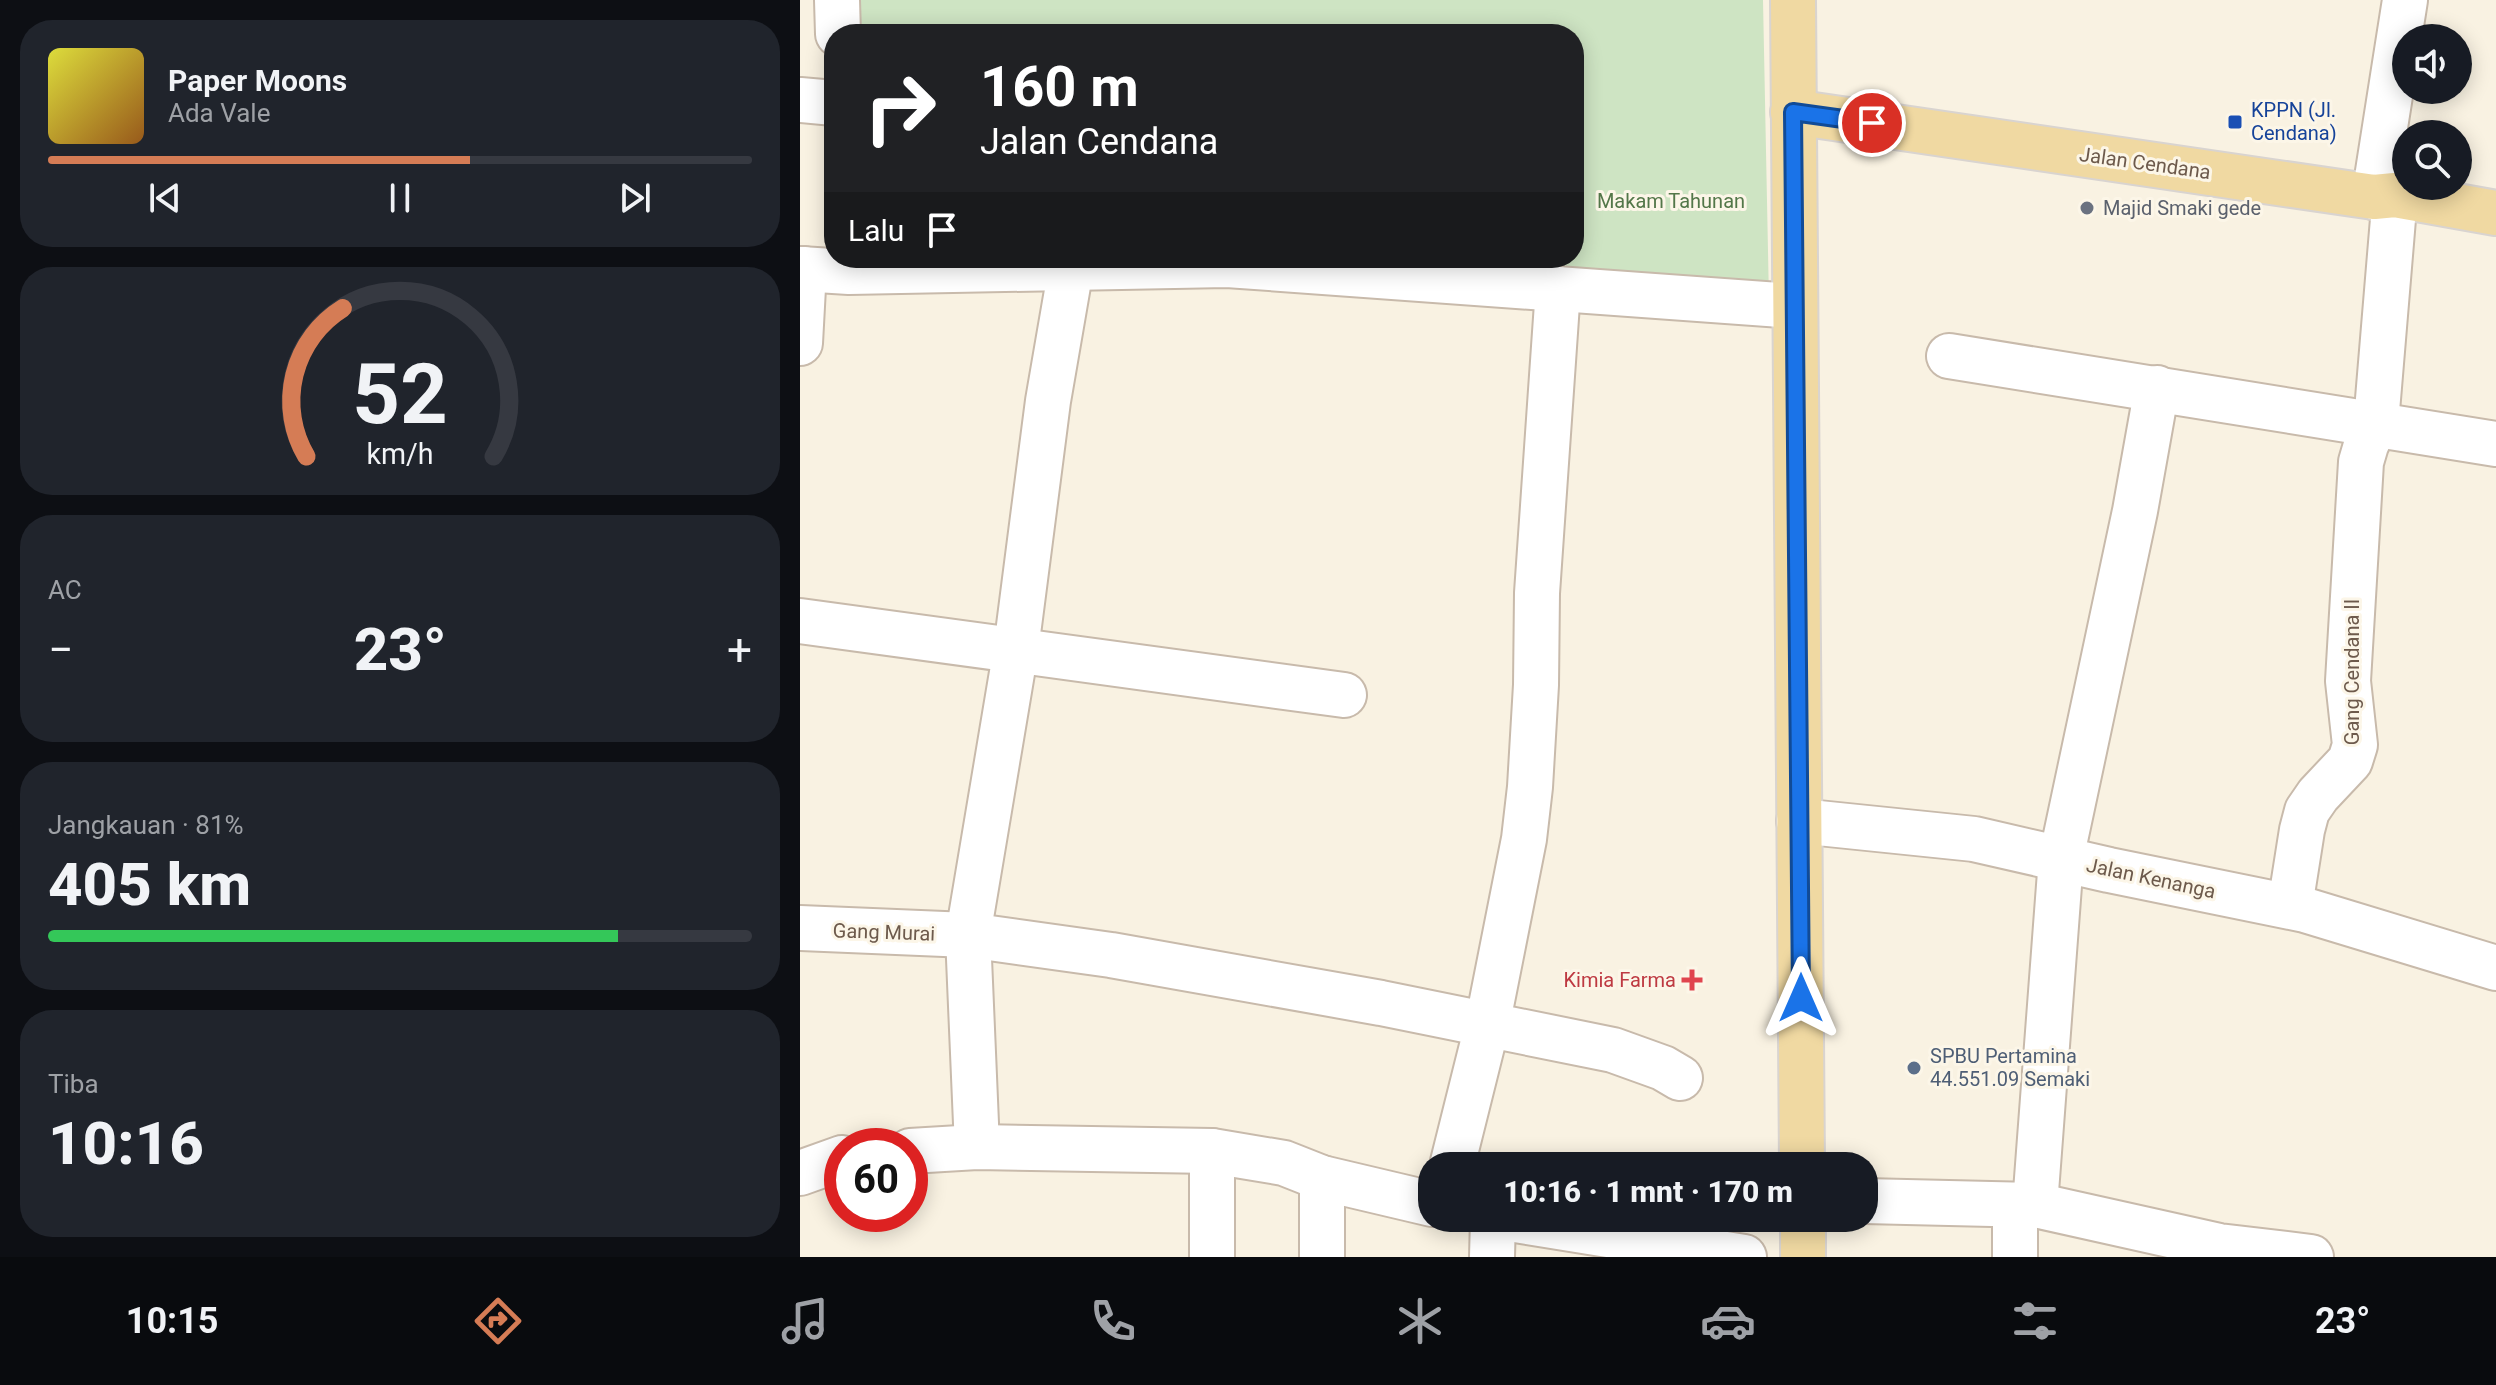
<!DOCTYPE html>
<html lang="id">
<meta charset="utf-8">
<style>
:root{--surface:#171b24;--page:#20242c;--text:#f1f3f6;--muted:#9ea1a6;--line:#363941;--accent:#d57c55}
body{margin:0;font-family:Roboto,sans-serif;background:var(--page);color:var(--text);height:100vh;display:flex;flex-direction:column;font-size:30px;white-space:nowrap}
*{box-sizing:border-box;margin:0}
p{font-size:26px;color:var(--muted)}
.icon{flex:none;width:44px;height:44px;fill:none;stroke:currentColor;stroke-width:2;stroke-linecap:round;stroke-linejoin:round}
.map{position:relative;flex:1;overflow:hidden}
.details{display:flex;flex-direction:column;gap:20px;padding:20px;background:#0d0f14;width:800px}
.details>*{flex:none}
.banner{position:absolute;left:24px;top:24px;width:760px;height:244px;border-radius:32px;box-shadow:0 4px 20px #0003;background:#202124;color:#fff;overflow:hidden}
.fabs{position:absolute;left:1592px;top:24px;display:grid;gap:16px}
.fabs a{display:grid;place-items:center;width:80px;height:80px;border-radius:50%;background:var(--surface);box-shadow:0 4px 20px #0003;font-size:40px}
.speed{position:absolute;left:24px;top:1128px;display:flex;gap:16px;font-size:40px;font-weight:700;text-align:center}
.speed>*{display:grid;place-content:center;width:104px;height:104px;border-radius:50%;background:var(--surface);box-shadow:0 4px 20px #0003;line-height:1}
.speed .limit{border:12px solid #d22;background:#fff;color:#111}
.pin{position:absolute;display:grid;place-items:center;width:68px;height:68px;color:#fff;margin:-34px;border:4px solid #fff;border-radius:50%;box-shadow:0 2px 8px #0007}
.me{position:absolute;width:88px;margin:-44px;rotate:0deg;stroke-linejoin:round;filter:drop-shadow(0 0 6px #0008)}
.turn{display:flex;align-items:center;gap:28px;height:168px;padding:0 24px;font-size:36px}
.turn .icon{width:104px;height:104px;stroke-width:2.5}
.turn b{display:block;font-size:56px;line-height:68px}
.then{display:flex;align-items:center;height:76px;padding:0 24px;background:#0003;gap:16px;font-size:30px}
.big{font-size:60px;font-weight:800;line-height:1.1}
.details .tile{flex:1;display:flex;flex-direction:column;justify-content:center;gap:12px;min-width:0;padding:0 28px;border-radius:32px;background:var(--page)}
.details .dial{align-items:center;gap:0}
.dial svg{height:208px;overflow:visible;fill:none;stroke:var(--line);stroke-width:7;stroke-linecap:round;text-anchor:middle}
.dial text{fill:var(--text);stroke:none}
.song{display:flex;align-items:center;gap:24px}
.cover{width:96px;height:96px;border-radius:12px;background:linear-gradient(135deg,hsl(60 70% 55%),hsl(30 70% 35%))}
.played{height:8px;border-radius:4px;background:linear-gradient(90deg,var(--accent) 60%,var(--line) 60%)}
.keys{display:flex;justify-content:space-around;direction:ltr}
.heat{display:flex;justify-content:space-between;align-items:center;font-size:44px;direction:ltr}
.charge{height:12px;border-radius:6px;background:linear-gradient(90deg,#34c759 81%,var(--line) 0)}
.trip{position:absolute;left:618px;top:1152px;width:460px;height:80px;border-radius:32px;background:var(--surface);box-shadow:0 4px 20px #0003;font-weight:800;line-height:80px;text-align:center}
.tab-bar{display:flex;height:128px;justify-content:space-around;align-items:center;background:#090b0e;color:var(--muted)}
.tab-bar .icon{width:56px;height:56px}
.tab-bar .current{color:var(--accent)}
.tab-bar b{font-size:36px;color:var(--text)}
main{display:flex;flex:1;min-height:0}
.map>svg:first-child{display:block}
.green{fill:#cee4c3}
.lines{fill:none;stroke-linecap:round;stroke-linejoin:round}
.minor-casing{stroke:#c8baab;stroke-width:48}
.major-casing{stroke:#d9d4d0;stroke-width:48}
.minor{stroke:#fff;stroke-width:44}
.major{stroke:#f0d9a2;stroke-width:44}
.route-casing{stroke:#114b97;stroke-width:20}
.route{stroke:#1a73e8;stroke-width:14}
.transit-dot{fill:#1a4fb4;stroke:#fcf6e8;stroke-width:3}
.worship-dot{fill:#6b7280;stroke:#fcf6e8;stroke-width:3}
.health-dot{fill:#e0444e;stroke:#fcf6e8;stroke-width:3}
.service-dot{fill:#5c6f8a;stroke:#fcf6e8;stroke-width:3}
.labels{text-anchor:middle;stroke-width:6;stroke-linejoin:round;paint-order:stroke}
.transit-label{font-size:20px;fill:#164399;stroke:#fcf6e8;text-anchor:start}
.street-label{font-size:20px;fill:#6d5a4c;stroke:#fcf6e8}
.park-label{font-size:20px;fill:#537749;stroke:#fcf6e8}
.worship-label{font-size:20px;fill:#5b616d;stroke:#fcf6e8;text-anchor:start}
.health-label{font-size:20px;fill:#be3a42;stroke:#fcf6e8;text-anchor:end}
.service-label{font-size:20px;fill:#4e5e75;stroke:#fcf6e8;text-anchor:start}
</style>
<main>
<section class="details">
<div class="tile">
<div class="song"><i class="cover"></i><div><b>Paper Moons</b><p>Ada Vale</p></div></div>
<div class="played"></div>
<div class="keys"><svg class="icon" aria-label="previous" viewBox="0 0 24 24"><path d="M18 5L8 12l10 7zM5 5v14"/></svg><svg class="icon" aria-label="pause" viewBox="0 0 24 24"><path d="M8 5v14M16 5v14"/></svg><svg class="icon" aria-label="next" viewBox="0 0 24 24"><path d="M6 5l10 7-10 7zM19 5v14"/></svg></div>
</div>
<div class="tile dial"><svg viewBox="0 0 100 80">
<path d="M14 69A42 42 0 1 1 86 69"/>
<path d="M14 69A42 42 0 0 1 28 12" stroke="#d57c55"/>
<text x="50" y="56" font-size="32" font-weight="700">52</text>
<text x="50" y="72" font-size="11">km/h</text>
</svg></div>
<div class="tile"><p>AC</p>
<div class="heat"><a>−</a><b class="big">23°</b><a>+</a></div>
</div>
<div class="tile"><p>Jangkauan · 81%</p><b class="big">405 km</b><div class="charge"></div></div>
<div class="tile"><p>Tiba</p><b class="big">10:16</b></div>
</section>
<div class="map">
<svg width="1696" height="1257" viewBox="0 0 1696 1257">
<rect width="100%" height="100%" fill="#f9f2e2"/>
<polygon class="green" points="38,0 963,0 969,301 43,258 774,258 774,34 37,34"/>
<g class="lines">
<g class="minor-casing">
<g id="minor">
<polyline points="37,0 38,34"/>
<polyline points="0,100 34,103"/>
<polyline points="1574,197 1605,0"/>
<polyline points="0,269 49,272 427,265 994,306"/>
<polyline points="0,343 4,269"/>
<polyline points="1149,356 1696,444"/>
<polyline points="0,621 544,695"/>
<polyline points="999,821 1174,839 1309,870 1505,910 1696,968"/>
<polyline points="1490,906 1502,830 1507,811 1518,795 1550,761 1555,745 1548,681 1561,462 1566,445 1576,423 1595,195"/>
<polyline points="0,928 168,935 311,955 581,1003 813,1050 863,1068 880,1078"/>
<polyline points="177,1147 168,935 216,649 248,401 271,268"/>
<polyline points="110,1151 177,1147 412,1151 484,1163 522,1178 632,1204"/>
<polyline points="652,1166 687,1026 724,839 730,787 736,685 737,593 758,289"/>
<polyline points="0,1173 42,1158"/>
<polyline points="1064,1201 1235,1205 1419,1246 1511,1257"/>
<polyline points="1235,1205 1261,859 1335,511 1357,388"/>
<polyline points="703,1218 944,1257"/>
<polyline points="412,1257 412,1151"/>
<polyline points="522,1257 522,1178"/>
<polyline points="692,1257 693,1218"/>
<polyline points="1215,1257 1215,1205"/>
</g>
</g>
<g class="major-casing">
<g id="major">
<polyline points="993,0 1002,1166"/>
<polyline points="993,112 1574,197 1595,195 1696,213"/>
<polyline points="1003,1218 1003,1257"/>
</g>
</g>
<use href="#minor" class="minor"/>
<use href="#major" class="major"/>
</g>
<g class="lines">
<g class="route-casing">
<polyline id="route" points="1001,998 993,112 1072,123"/>
</g>
<use href="#route" class="route"/>
</g>
<rect class="transit-dot" x="1427" y="114" width="16" height="16" rx="4"/>
<circle class="worship-dot" cx="1287" cy="208" r="8"/>
<path class="health-dot" d="M888 968h8v8h8v8h-8v8h-8v-8h-8v-8h8z"/>
<circle class="service-dot" cx="1114" cy="1068" r="8"/>
<g class="labels">
<g class="transit-label">
<text x="1451" y="117">KPPN (Jl.<tspan x="1451" dy="23">Cendana)</tspan></text>
</g>
<g class="street-label">
<text transform="translate(1345 163) rotate(8)" y="7">Jalan Cendana</text>
<text transform="translate(1552 672) rotate(-90)" y="7">Gang Cendana II</text>
<text transform="translate(1351 878) rotate(12)" y="7">Jalan Kenanga</text>
<text transform="translate(84 932) rotate(2)" y="7">Gang Murai</text>
</g>
<g class="park-label">
<text x="871" y="208">Makam Tahunan</text>
</g>
<g class="worship-label">
<text x="1303" y="215">Majid Smaki gede</text>
</g>
<g class="health-label">
<text x="876" y="987">Kimia Farma</text>
</g>
<g class="service-label">
<text x="1130" y="1063">SPBU Pertamina<tspan x="1130" dy="23">44.551.09 Semaki</tspan></text>
</g>
</g>
</svg>
<div class="fabs">
<a><svg class="icon" aria-label="sound" viewBox="0 0 24 24"><path d="M4 9h4l5-4v14l-5-4H4zM17 9q2 3 0 6"/></svg></a>
<a><svg class="icon" aria-label="search" viewBox="0 0 24 24"><circle cx="10" cy="10" r="6"/><path d="M15 15l6 6"/></svg></a>
</div>
<div class="speed"><div class="limit">60</div></div>
<div class="pin" style="left:1072px;top:123px;background:#d93025"><svg class="icon" aria-label="arrive" viewBox="0 0 24 24"><path d="M6 21V4h12l-3 4 3 4H6"/></svg></div>
<svg class="me" style="left:1001px;top:998px" viewBox="-20 -20 40 40"><path d="M0-17L14 15 0 8-14 15z" fill="#1a73e8" stroke="#fff" stroke-width="4"/></svg>
<div class="trip">10:16 · 1 mnt · 170 m</div>
<div class="banner">
<div class="turn"><svg class="icon" aria-label="right" viewBox="0 0 24 24"><path d="M7 20v-9h11M14 6l5 5-5 5"/></svg><div><b>160 m</b>Jalan Cendana</div></div>
<div class="then">Lalu<svg class="icon" aria-label="arrive" viewBox="0 0 24 24"><path d="M6 21V4h12l-3 4 3 4H6"/></svg></div>
</div>
</div>
</main>
<nav class="tab-bar">
<b>10:15</b>
<svg class="icon current" aria-label="directions" viewBox="0 0 24 24"><path d="M12 3l9 9-9 9-9-9zM9 14v-3h6M13 9l2 2-2 2"/></svg>
<svg class="icon" aria-label="music" viewBox="0 0 24 24"><path d="M9 18V5l10-2v13"/><circle cx="6" cy="18" r="3"/><circle cx="16" cy="16" r="3"/></svg>
<svg class="icon" aria-label="phone" viewBox="0 0 24 24"><path d="M5 4h4l2 5-3 2q2 4 5 5l2-3 5 2v4C11 20 4 13 5 4z"/></svg>
<svg class="icon" aria-label="climate" viewBox="0 0 24 24"><path d="M12 3v18M4 7l16 10M4 17L20 7"/></svg>
<svg class="icon" aria-label="car" viewBox="0 0 24 24"><path d="M5 17H2v-5l4-1 3-4h7l3 4 3 1v5h-3M9 17h6M6 11h13"/><circle cx="7" cy="17" r="2"/><circle cx="17" cy="17" r="2"/></svg>
<svg class="icon" aria-label="filters" viewBox="0 0 24 24"><path d="M4 7h16M4 17h16"/><circle cx="9" cy="7" r="2"/><circle cx="15" cy="17" r="2"/></svg>
<b>23°</b>
</nav>
